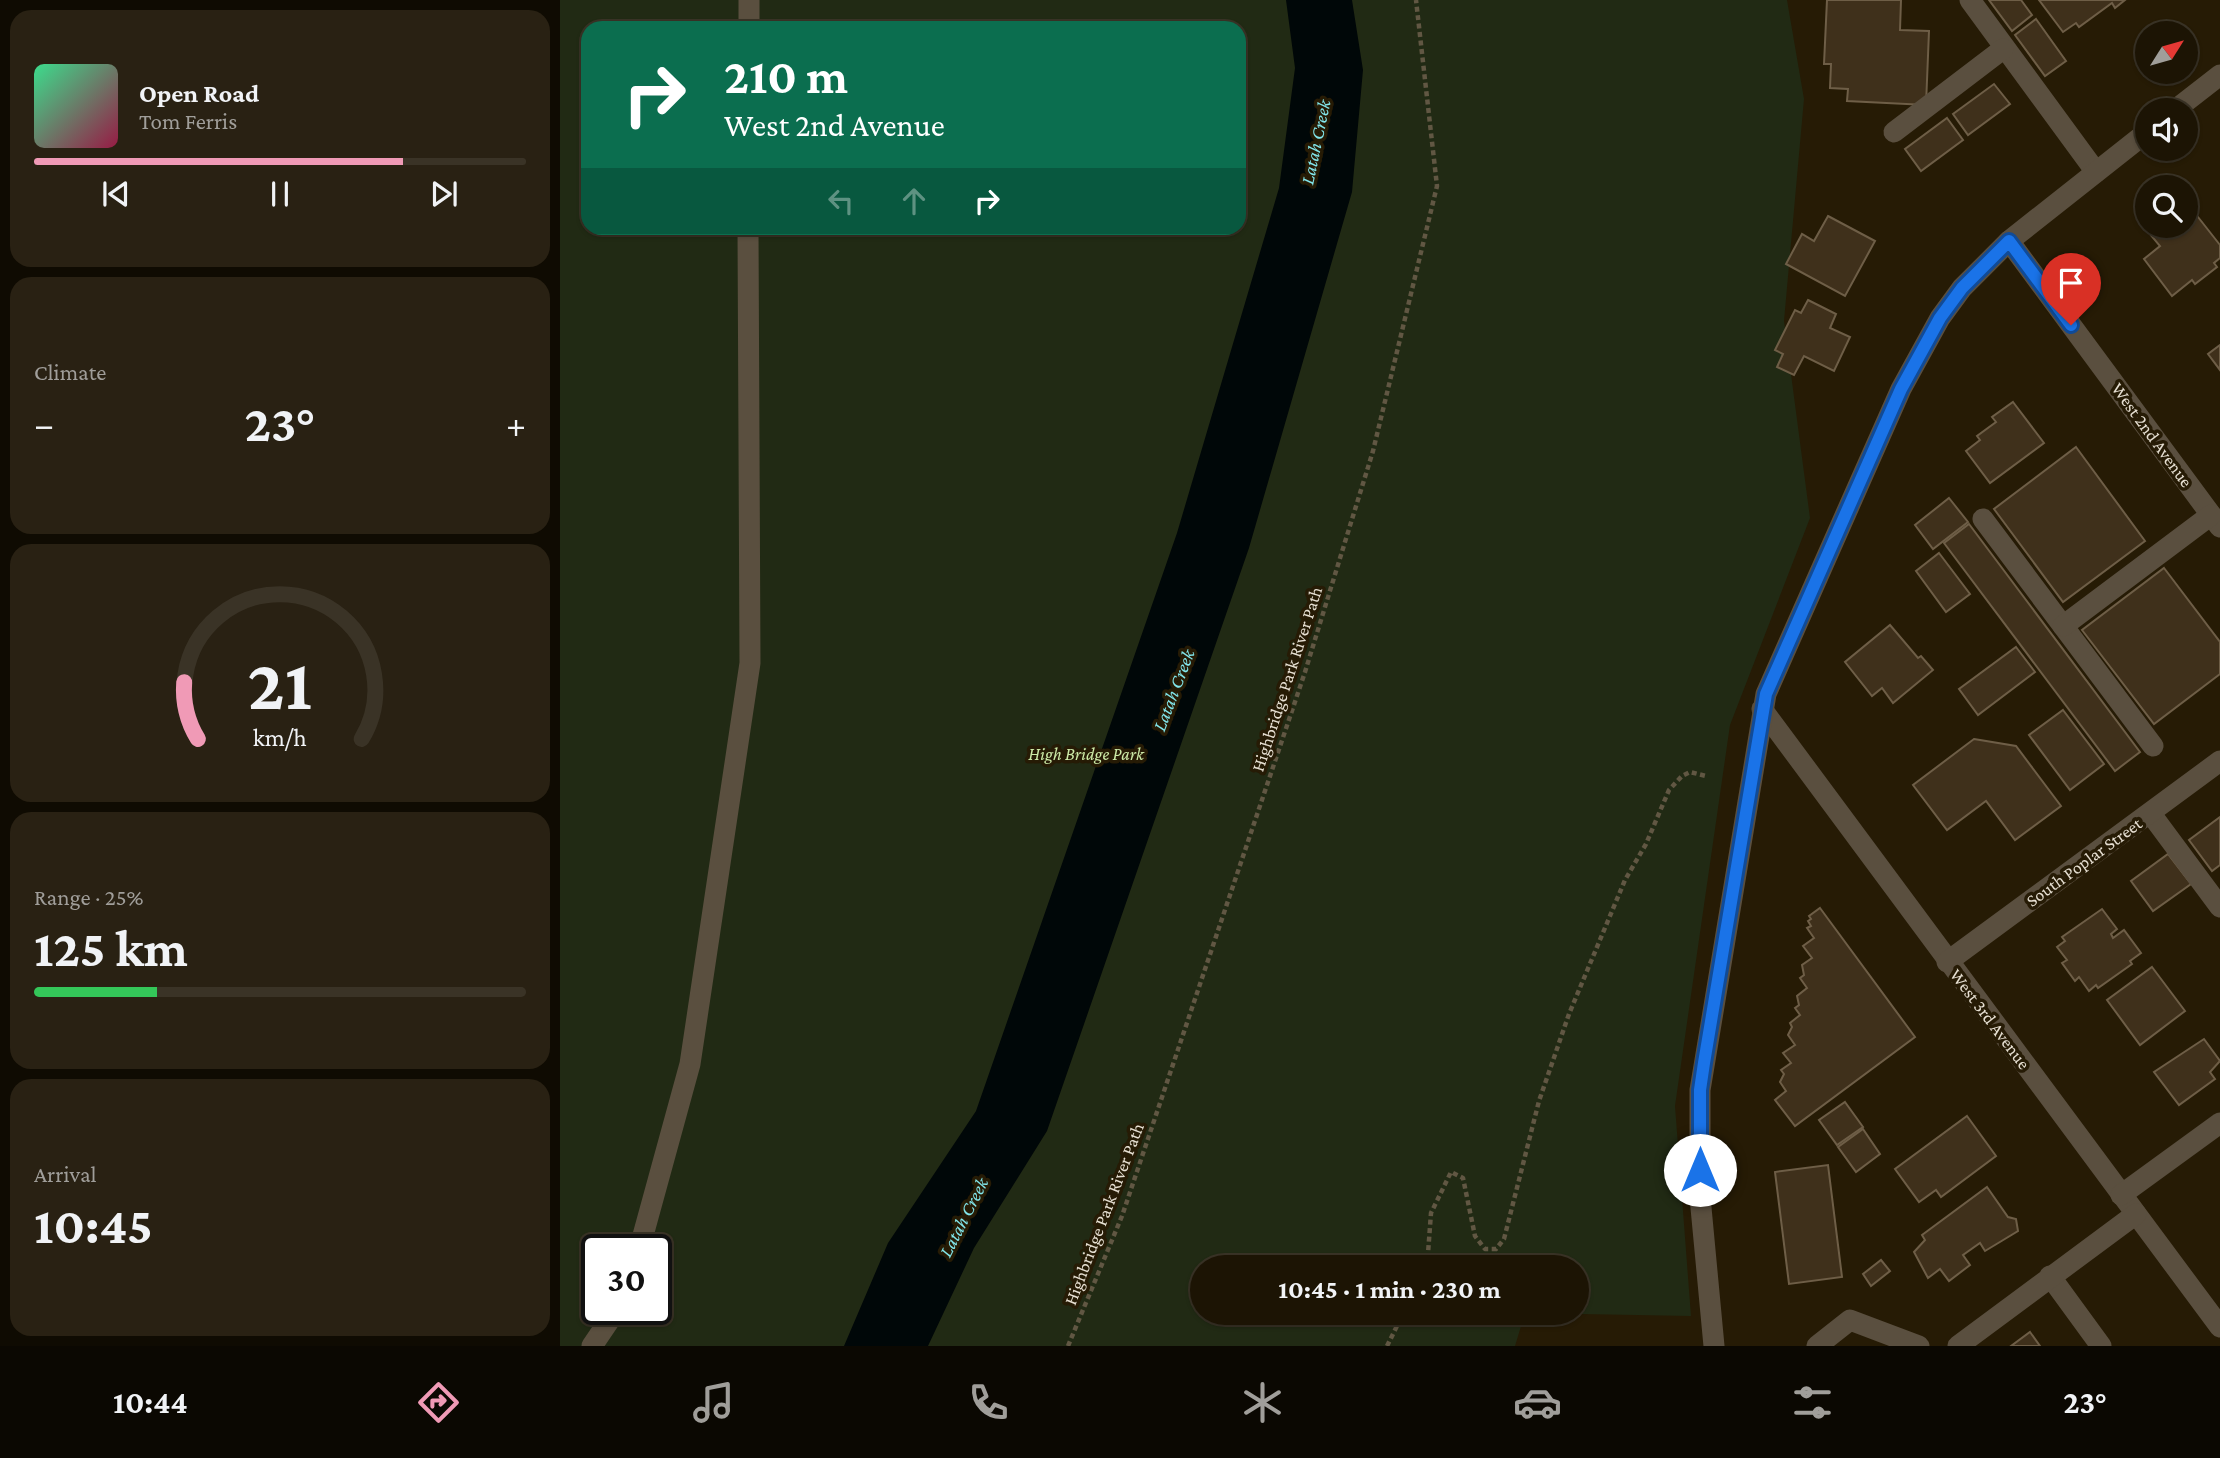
<!DOCTYPE html>
<meta charset="utf-8">
<style>
:root{--surface:#1c1404;--page:#292113;--text:#f1f3f6;--muted:#a09e9a;--line:#3a3326;--accent:#f09ab6}
body{margin:0;font-family:"Crimson Pro",serif;background:var(--page);color:var(--text);height:100vh;display:flex;flex-direction:column;font-size:26px;white-space:nowrap}
*{box-sizing:border-box;margin:0}
p{font-size:23px;color:var(--muted)}
.icon{flex:none;width:38px;height:38px;fill:none;stroke:currentColor;stroke-width:2;stroke-linecap:round;stroke-linejoin:round}
.map{position:relative;flex:1;overflow:hidden}
.drawer{display:flex;flex-direction:column;gap:10px;padding:10px;background:#0f0b02;width:560px}
.drawer>*{flex:none}
.hud{position:absolute;left:21px;top:21px;width:665px;height:214px;border-radius:21px;box-shadow:0 2px 5px #0004,0 0 0 2px var(--line);background:#0b6e4f;color:#fff;overflow:hidden}
.needle{width:46px;rotate:53deg}
.tools{position:absolute;left:1575px;top:21px;display:grid;gap:14px}
.tools a{display:grid;place-items:center;width:63px;height:63px;border-radius:50%;background:var(--surface);box-shadow:0 2px 5px #0004,0 0 0 2px var(--line);font-size:35px}
.speed{position:absolute;left:21px;top:1234px;display:flex;gap:14px;font-size:35px;font-weight:700;text-align:center}
.speed>*{display:grid;place-content:center;width:91px;height:91px;border-radius:50%;background:var(--surface);box-shadow:0 2px 5px #0004,0 0 0 2px var(--line);line-height:1}
.speed .limit{border:4px solid #111;border-radius:10px;background:#fff;color:#111}
.pin{position:absolute;display:grid;place-items:center;width:60px;height:60px;color:#fff;margin:-72px -30px;border-radius:50% 50% 50% 0;rotate:-45deg;box-shadow:0 0 7px #0007}
.pin .icon{rotate:45deg}
.me{position:absolute;width:77px;margin:-38px;rotate:0deg;stroke-linejoin:round;filter:drop-shadow(0 0 5px #0008)}
.turn{display:flex;align-items:center;gap:24px;height:147px;padding:0 28px;font-size:32px}
.turn .icon{width:91px;height:91px;stroke-width:2.5}
.turn b{display:block;font-size:49px;line-height:60px}
.lanes{display:flex;align-items:center;height:66px;padding:0 28px;background:#0003;justify-content:center;gap:35px;direction:ltr}
.lanes .off{opacity:.35}
.big{font-size:52px;font-weight:700;line-height:1.1}
.drawer .card{flex:1;display:flex;flex-direction:column;justify-content:center;gap:10px;min-width:0;padding:0 24px;border-radius:21px;background:var(--page)}
.drawer .dial{align-items:center;gap:0}
.dial svg{height:182px;overflow:visible;fill:none;stroke:var(--line);stroke-width:7;stroke-linecap:round;text-anchor:middle}
.dial text{fill:var(--text);stroke:none}
.song{display:flex;align-items:center;gap:21px}
.cover{width:84px;height:84px;border-radius:10px;background:linear-gradient(135deg,hsl(150 70% 55%),hsl(340 70% 35%))}
.played{height:7px;border-radius:4px;background:linear-gradient(90deg,var(--accent) 75%,var(--line) 75%)}
.keys{display:flex;justify-content:space-around;direction:ltr}
.heat{display:flex;justify-content:space-between;align-items:center;font-size:38px;direction:ltr}
.charge{height:10px;border-radius:5px;background:linear-gradient(90deg,#34c759 25%,var(--line) 0)}
.trip{position:absolute;left:630px;top:1255px;width:399px;height:70px;border-radius:35px;background:var(--surface);box-shadow:0 2px 5px #0004,0 0 0 2px var(--line);font-weight:700;line-height:70px;text-align:center}
.tab-bar{display:flex;height:112px;justify-content:space-around;align-items:center;background:#0b0802;color:var(--muted)}
.tab-bar .icon{width:49px;height:49px}
.tab-bar .selected{color:var(--accent)}
.tab-bar b{font-size:32px;color:var(--text)}
main{display:flex;flex:1;min-height:0}
.map>svg:first-child{display:block}
.green{fill:#212a14;fill-rule:evenodd}
.water{fill:#000708}
.building{fill:#3f301b;stroke:#6e5e47;stroke-width:2}
.lines{fill:none;stroke-linecap:round;stroke-linejoin:round}
.path{stroke:#615743;stroke-width:4.5;stroke-dasharray:5 3.5;stroke-linecap:butt}
.minor{stroke:#5a4f3f;stroke-width:21}
.route-casing{stroke:#114b97;stroke-width:18}
.route{stroke:#1a73e8;stroke-width:12}
.labels{text-anchor:middle;stroke-width:7;stroke-linejoin:round;paint-order:stroke}
.street-label{font-size:18px;fill:#e6dfd2;stroke:#261b05}
.park-label{font-size:18px;font-style:italic;fill:#cdeba8;stroke:#261b05}
.water-label{font-size:19px;font-style:italic;fill:#82e6eb;stroke:#261b05}
</style>
<main>
<section class="drawer">
<div class="card">
<div class="song"><i class="cover"></i><div><b>Open Road</b><p>Tom Ferris</p></div></div>
<div class="played"></div>
<div class="keys"><svg class="icon" aria-label="previous" viewBox="0 0 24 24"><path d="M18 5L8 12l10 7zM5 5v14"/></svg><svg class="icon" aria-label="pause" viewBox="0 0 24 24"><path d="M8 5v14M16 5v14"/></svg><svg class="icon" aria-label="next" viewBox="0 0 24 24"><path d="M6 5l10 7-10 7zM19 5v14"/></svg></div>
</div>
<div class="card"><p>Climate</p>
<div class="heat"><a>−</a><b class="big">23°</b><a>+</a></div>
</div>
<div class="card dial"><svg viewBox="0 0 100 80">
<path d="M14 69A42 42 0 1 1 86 69"/>
<path d="M14 69A42 42 0 0 1 8 44" stroke="#f09ab6"/>
<text x="50" y="56" font-size="32" font-weight="700">21</text>
<text x="50" y="72" font-size="11">km/h</text>
</svg></div>
<div class="card"><p>Range · 25%</p><b class="big">125 km</b><div class="charge"></div></div>
<div class="card"><p>Arrival</p><b class="big">10:45</b></div>
</section>
<div class="map">
<svg width="1660" height="1346" viewBox="0 0 1660 1346">
<rect width="100%" height="100%" fill="#261b05"/>
<path class="green" d="M0,0H1227L1244,99L1224,321L1250,518L1170,725L1115,1106L1131,1316L965,1313L955,1346H0ZM28,28H679V228H28ZM37,1250H96V1309H37ZM642,1267H1017V1312H642Z"/>
<polygon class="water" points="726,0 792,0 803,70 792,192 689,548 487,1131 414,1248 368,1346 284,1346 328,1243 416,1111 617,533 719,188 735,68"/>
<g class="building">
<polygon points="1267,0 1341,0 1340,30 1369,31 1366,105 1287,101 1288,89 1270,88 1271,64 1264,64"/>
<polygon points="1429,0 1461,0 1472,15 1452,31"/>
<polygon points="1479,0 1565,0 1555,8 1552,3 1519,27 1516,23 1503,32"/>
<polygon points="1476,19 1506,61 1485,76 1455,35"/>
<polygon points="1434,84 1450,104 1408,135 1393,114"/>
<polygon points="1387,118 1403,140 1361,171 1345,149"/>
<polygon points="1627,203 1660,245 1660,258 1654,263 1657,267 1635,284 1632,280 1612,296 1584,259 1600,246 1589,233 1598,226 1626,226"/>
<polygon points="1268,216 1315,241 1285,296 1226,264 1242,234 1254,241"/>
<polygon points="1248,300 1276,314 1270,328 1290,337 1274,371 1244,356 1234,375 1217,367 1223,354 1215,350 1235,310 1241,313"/>
<polygon points="1660,345 1660,370 1648,354"/>
<polygon points="1453,402 1484,443 1430,483 1406,451 1420,440 1417,436 1436,422 1432,417"/>
<polygon points="1516,447 1585,541 1503,602 1434,509"/>
<polygon points="1389,498 1408,522 1373,549 1355,525"/>
<polygon points="1409,524 1580,752 1555,771 1384,543"/>
<polygon points="1379,553 1410,594 1386,612 1356,571"/>
<polygon points="1604,568 1660,642 1660,674 1594,724 1522,630"/>
<polygon points="1330,625 1358,658 1361,656 1373,670 1333,703 1322,688 1312,696 1285,662"/>
<polygon points="1456,647 1475,672 1418,715 1399,689"/>
<polygon points="1503,710 1544,764 1510,790 1469,735"/>
<polygon points="1414,739 1456,746 1501,806 1455,840 1426,801 1387,830 1353,785"/>
<polygon points="1660,817 1660,865 1652,871 1629,840"/>
<polygon points="1608,854 1631,884 1593,911 1571,881"/>
<polygon points="1260,908 1355,1037 1235,1126 1215,1100 1226,1091 1220,1082 1224,1074 1221,1070 1231,1063 1223,1053 1235,1045 1228,1035 1232,1027 1230,1023 1240,1015 1235,1008 1239,1005 1237,996 1247,988 1240,978 1244,975 1242,965 1252,958 1243,946 1254,938 1247,928 1251,926 1248,921 1251,919 1249,916"/>
<polygon points="1542,909 1557,929 1551,934 1553,938 1564,930 1581,953 1570,961 1572,964 1538,988 1536,985 1529,991 1519,977 1515,981 1502,963 1507,960 1497,947 1505,941 1502,937"/>
<polygon points="1592,967 1625,1011 1580,1045 1547,1000"/>
<polygon points="1644,1039 1660,1061 1650,1072 1655,1079 1619,1105 1594,1072"/>
<polygon points="1285,1102 1303,1127 1277,1145 1259,1120"/>
<polygon points="1407,1116 1436,1156 1381,1197 1376,1190 1359,1202 1335,1169"/>
<polygon points="1303,1129 1320,1154 1296,1172 1278,1147"/>
<polygon points="1268,1165 1282,1277 1229,1284 1215,1172"/>
<polygon points="1427,1187 1448,1217 1456,1219 1458,1231 1425,1251 1420,1243 1403,1255 1410,1265 1389,1281 1380,1269 1368,1278 1354,1252 1365,1240 1362,1235"/>
<polygon points="1321,1260 1330,1271 1311,1286 1303,1274"/>
<polygon points="1470,1332 1480,1346 1451,1346"/>
</g>
<g class="lines">
<g class="path">
<polyline points="867,1267 871,1213 891,1172 903,1178 915,1236 925,1249 936,1249 944,1239 979,1101 1009,1014 1065,880 1086,844 1109,790 1122,776 1130,772 1146,776"/>
<polyline points="508,1346 562,1216 745,672 813,451 877,186 856,0"/>
<polyline points="827,1346 844,1312"/>
</g>
<g class="minor">
<polyline points="1410,0 1536,172"/>
<polyline points="189,28 189,0"/>
<polyline points="1615,110 1660,75"/>
<polyline points="1334,132 1443,49"/>
<polyline points="1449,241 1660,527"/>
<polyline points="1423,519 1593,746"/>
<polyline points="1503,626 1651,515"/>
<polyline points="1202,709 1660,1327"/>
<polyline points="1591,814 1660,907"/>
<polyline points="1387,962 1660,761"/>
<polyline points="1561,1195 1660,1123"/>
<polyline points="79,1250 130,1064 190,663 188,228"/>
<polyline points="1490,1276 1541,1346"/>
<polyline points="32,1346 57,1309"/>
<polyline points="1154,1346 1140,1197 1140,1090 1206,694 1341,389 1380,318 1402,288 1449,241 1587,132"/>
<polyline points="1257,1346 1290,1320 1359,1346"/>
<polyline points="1398,1346 1576,1214"/>
</g>
</g>
<g class="lines">
<g class="route-casing">
<polyline id="route" points="1140,1170 1140,1090 1144,1063 1206,694 1341,389 1380,318 1402,288 1449,241 1511,325"/>
</g>
<use href="#route" class="route"/>
</g>
<g class="labels">
<g class="street-label">
<text transform="translate(1592 435) rotate(54)" y="6">West 2nd Avenue</text>
<text transform="translate(727 679) rotate(-72)" y="6">Highbridge Park River Path</text>
<text transform="translate(1524 862) rotate(-36)" y="6">South Poplar Street</text>
<text transform="translate(1430 1019) rotate(53)" y="6">West 3rd Avenue</text>
<text transform="translate(544 1214) rotate(-69)" y="6">Highbridge Park River Path</text>
</g>
<g class="park-label">
<text x="526" y="760">High Bridge Park</text>
</g>
<g class="water-label">
<text transform="translate(755 142) rotate(-78)" y="7">Latah Creek</text>
<text transform="translate(613 690) rotate(-69)" y="7">Latah Creek</text>
<text transform="translate(403 1217) rotate(-63)" y="7">Latah Creek</text>
</g>
</g>
</svg>
<div class="tools">
<a><svg class="needle" viewBox="-14 -14 28 28"><path d="M0-13l5 13h-10z" fill="#e53935"/><path d="M0 13l5-13h-10z" fill="#a09e9a"/></svg></a>
<a><svg class="icon" aria-label="sound" viewBox="0 0 24 24"><path d="M4 9h4l5-4v14l-5-4H4zM17 9q2 3 0 6"/></svg></a>
<a><svg class="icon" aria-label="search" viewBox="0 0 24 24"><circle cx="10" cy="10" r="6"/><path d="M15 15l6 6"/></svg></a>
</div>
<div class="speed"><div class="limit">30</div></div>
<div class="pin" style="left:1511px;top:325px;background:#d93025"><svg class="icon" aria-label="arrive" viewBox="0 0 24 24"><path d="M6 21V4h12l-3 4 3 4H6"/></svg></div>
<svg class="me" style="left:1140px;top:1170px" viewBox="-20 -20 40 40"><circle r="19" fill="#fff"/><path d="M0-13L10 11 0 6-10 11z" fill="#1a73e8"/></svg>
<div class="trip">10:45 · 1 min · 230 m</div>
<div class="hud">
<div class="turn"><svg class="icon" aria-label="right" viewBox="0 0 24 24"><path d="M7 20v-9h11M14 6l5 5-5 5"/></svg><div><b>210 m</b>West 2nd Avenue</div></div>
<div class="lanes"><svg class="icon off" aria-label="left" viewBox="0 0 24 24"><path d="M17 20v-9H6M10 6l-5 5 5 5"/></svg><svg class="icon off" aria-label="ahead" viewBox="0 0 24 24"><path d="M12 20V5M6 11l6-6 6 6"/></svg><svg class="icon" aria-label="right" viewBox="0 0 24 24"><path d="M7 20v-9h11M14 6l5 5-5 5"/></svg></div>
</div>
</div>
</main>
<nav class="tab-bar">
<b>10:44</b>
<svg class="icon selected" aria-label="directions" viewBox="0 0 24 24"><path d="M12 3l9 9-9 9-9-9zM9 14v-3h6M13 9l2 2-2 2"/></svg>
<svg class="icon" aria-label="music" viewBox="0 0 24 24"><path d="M9 18V5l10-2v13"/><circle cx="6" cy="18" r="3"/><circle cx="16" cy="16" r="3"/></svg>
<svg class="icon" aria-label="phone" viewBox="0 0 24 24"><path d="M5 4h4l2 5-3 2q2 4 5 5l2-3 5 2v4C11 20 4 13 5 4z"/></svg>
<svg class="icon" aria-label="climate" viewBox="0 0 24 24"><path d="M12 3v18M4 7l16 10M4 17L20 7"/></svg>
<svg class="icon" aria-label="car" viewBox="0 0 24 24"><path d="M5 17H2v-5l4-1 3-4h7l3 4 3 1v5h-3M9 17h6M6 11h13"/><circle cx="7" cy="17" r="2"/><circle cx="17" cy="17" r="2"/></svg>
<svg class="icon" aria-label="filters" viewBox="0 0 24 24"><path d="M4 7h16M4 17h16"/><circle cx="9" cy="7" r="2"/><circle cx="15" cy="17" r="2"/></svg>
<b>23°</b>
</nav>
